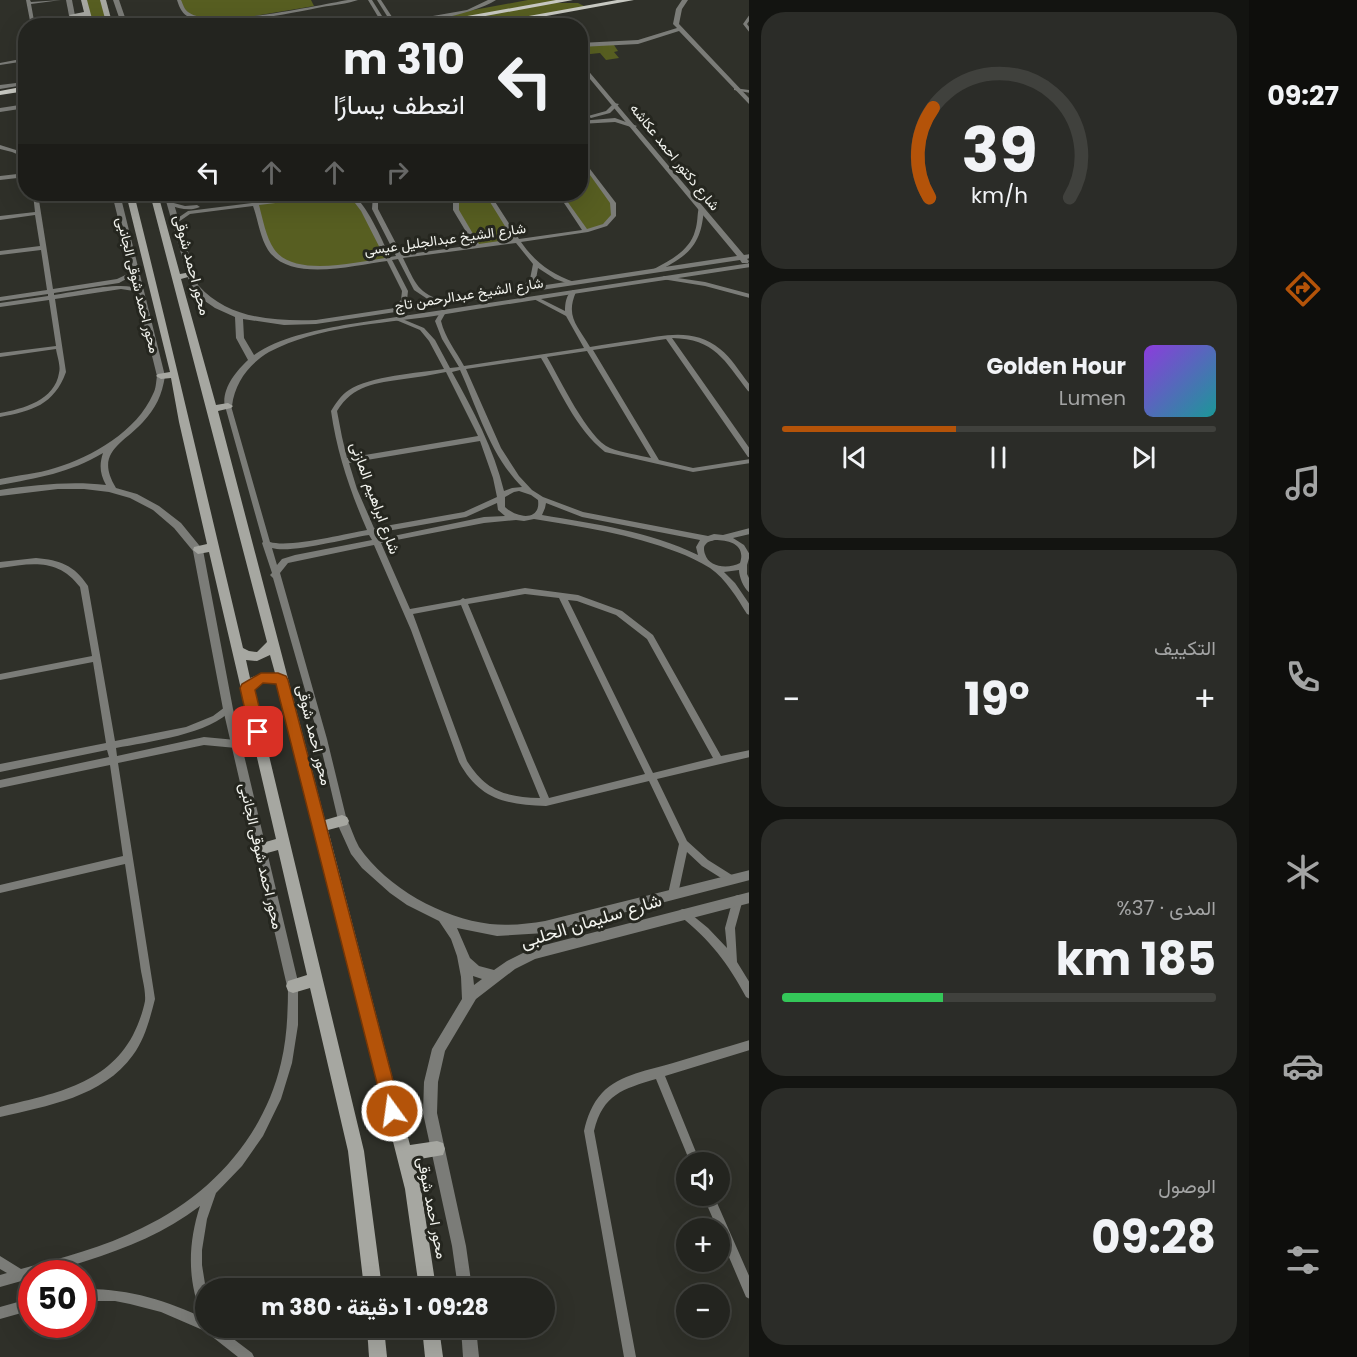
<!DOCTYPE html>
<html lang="ar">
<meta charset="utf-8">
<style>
:root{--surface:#23241f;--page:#2b2c28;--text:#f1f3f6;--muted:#a3a4a4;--line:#40413d;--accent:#b45309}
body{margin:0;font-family:Poppins,Vazirmatn,sans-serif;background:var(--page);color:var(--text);direction:rtl;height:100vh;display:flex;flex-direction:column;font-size:22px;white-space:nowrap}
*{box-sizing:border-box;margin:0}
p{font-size:20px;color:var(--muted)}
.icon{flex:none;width:33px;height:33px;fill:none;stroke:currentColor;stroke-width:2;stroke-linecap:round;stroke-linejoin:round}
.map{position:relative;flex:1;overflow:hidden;direction:ltr}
.drawer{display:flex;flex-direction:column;gap:12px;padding:12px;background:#131411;width:500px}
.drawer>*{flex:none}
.top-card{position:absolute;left:18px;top:18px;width:570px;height:183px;border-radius:24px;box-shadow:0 6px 24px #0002,0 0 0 2px var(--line);direction:rtl;background:#23241f;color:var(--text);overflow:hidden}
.tools{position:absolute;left:676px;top:1152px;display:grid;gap:12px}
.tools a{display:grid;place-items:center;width:54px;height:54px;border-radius:50%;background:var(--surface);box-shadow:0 6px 24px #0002,0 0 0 2px var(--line);font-size:30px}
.speed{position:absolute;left:18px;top:1260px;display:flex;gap:12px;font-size:30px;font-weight:700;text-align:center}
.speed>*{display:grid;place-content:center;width:78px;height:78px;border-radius:50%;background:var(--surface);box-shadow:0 6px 24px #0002,0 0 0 2px var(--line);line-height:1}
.speed .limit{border:9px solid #d22;background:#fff;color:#111}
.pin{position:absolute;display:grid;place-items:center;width:51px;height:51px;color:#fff;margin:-26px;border-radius:12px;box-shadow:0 3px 9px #0006}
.me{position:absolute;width:66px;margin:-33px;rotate:346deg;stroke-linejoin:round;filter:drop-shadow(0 0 4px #0008)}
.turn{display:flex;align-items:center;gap:21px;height:126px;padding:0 24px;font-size:27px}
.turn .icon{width:78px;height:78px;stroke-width:2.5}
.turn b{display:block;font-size:42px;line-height:51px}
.lanes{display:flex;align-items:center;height:57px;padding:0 24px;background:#0003;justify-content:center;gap:30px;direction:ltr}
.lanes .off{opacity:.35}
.big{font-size:45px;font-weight:700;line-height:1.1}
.drawer .widget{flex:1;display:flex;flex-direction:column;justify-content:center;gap:9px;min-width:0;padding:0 21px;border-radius:24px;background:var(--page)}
.drawer .dial{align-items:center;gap:0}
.dial svg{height:156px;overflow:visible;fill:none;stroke:var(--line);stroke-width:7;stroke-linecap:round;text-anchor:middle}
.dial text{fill:var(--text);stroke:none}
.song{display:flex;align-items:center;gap:18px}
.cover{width:72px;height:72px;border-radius:9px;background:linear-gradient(135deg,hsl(270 70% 55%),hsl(180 70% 35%))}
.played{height:6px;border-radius:3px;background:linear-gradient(90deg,var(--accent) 40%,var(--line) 40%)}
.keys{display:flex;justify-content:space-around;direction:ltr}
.heat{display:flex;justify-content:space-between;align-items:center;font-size:33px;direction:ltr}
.charge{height:9px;border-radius:4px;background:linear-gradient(90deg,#34c759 37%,var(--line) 0)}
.trip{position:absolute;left:195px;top:1278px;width:360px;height:60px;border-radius:30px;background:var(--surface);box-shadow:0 6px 24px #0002,0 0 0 2px var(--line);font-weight:700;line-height:60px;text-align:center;direction:rtl}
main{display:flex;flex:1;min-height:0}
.tabs{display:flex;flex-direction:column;width:108px;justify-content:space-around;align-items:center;background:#0e0e0c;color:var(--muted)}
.tabs .icon{width:42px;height:42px}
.tabs .on{color:var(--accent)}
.tabs b{font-size:27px;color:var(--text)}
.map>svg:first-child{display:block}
.green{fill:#575e21}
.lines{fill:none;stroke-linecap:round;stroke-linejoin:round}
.minor{fill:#7b7c78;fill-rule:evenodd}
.tertiary{fill:#7b7c78;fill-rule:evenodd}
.secondary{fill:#a6a7a1;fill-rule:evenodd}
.primary{fill:#c7c8c1;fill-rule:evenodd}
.route{fill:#b45309;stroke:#753606;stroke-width:1.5}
.labels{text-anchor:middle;stroke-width:6;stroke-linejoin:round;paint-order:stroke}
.far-street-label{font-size:14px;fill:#f2f3ee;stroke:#25261f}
.street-label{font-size:15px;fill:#f2f3ee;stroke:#25261f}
.near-street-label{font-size:18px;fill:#f2f3ee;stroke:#25261f}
</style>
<main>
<nav class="tabs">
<b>09:27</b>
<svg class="icon on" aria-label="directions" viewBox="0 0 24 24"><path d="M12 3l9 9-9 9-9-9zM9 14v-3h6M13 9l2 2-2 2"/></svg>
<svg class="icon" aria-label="music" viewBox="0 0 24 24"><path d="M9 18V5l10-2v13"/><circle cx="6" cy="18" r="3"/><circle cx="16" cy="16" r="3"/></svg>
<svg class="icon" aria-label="phone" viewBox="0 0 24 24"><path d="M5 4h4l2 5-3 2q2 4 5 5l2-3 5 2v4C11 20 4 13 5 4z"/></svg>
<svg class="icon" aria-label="climate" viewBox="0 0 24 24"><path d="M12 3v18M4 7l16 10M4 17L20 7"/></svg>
<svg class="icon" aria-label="car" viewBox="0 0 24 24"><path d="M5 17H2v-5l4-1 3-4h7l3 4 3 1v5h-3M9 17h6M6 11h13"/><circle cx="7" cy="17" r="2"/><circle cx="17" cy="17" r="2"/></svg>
<svg class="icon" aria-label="filters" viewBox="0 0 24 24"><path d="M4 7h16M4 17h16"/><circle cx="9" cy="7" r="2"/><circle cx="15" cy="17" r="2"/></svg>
</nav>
<section class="drawer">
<div class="widget dial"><svg viewBox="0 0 100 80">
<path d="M14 69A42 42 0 1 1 86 69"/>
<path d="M14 69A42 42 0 0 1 16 23" stroke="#b45309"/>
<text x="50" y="56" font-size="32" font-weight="700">39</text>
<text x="50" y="72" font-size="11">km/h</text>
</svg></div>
<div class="widget">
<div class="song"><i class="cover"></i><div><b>Golden Hour</b><p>Lumen</p></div></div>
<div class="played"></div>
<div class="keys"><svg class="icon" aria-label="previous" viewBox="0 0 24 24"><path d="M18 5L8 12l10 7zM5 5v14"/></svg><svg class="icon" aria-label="pause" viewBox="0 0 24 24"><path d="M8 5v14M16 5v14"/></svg><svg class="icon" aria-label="next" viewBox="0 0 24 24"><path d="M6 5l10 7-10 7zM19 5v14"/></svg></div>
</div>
<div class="widget"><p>التكييف</p>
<div class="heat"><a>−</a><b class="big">19°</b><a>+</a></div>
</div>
<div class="widget"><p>المدى · 37%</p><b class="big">185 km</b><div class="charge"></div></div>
<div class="widget"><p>الوصول</p><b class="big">09:28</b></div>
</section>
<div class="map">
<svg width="750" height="1357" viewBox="0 0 750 1357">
<rect width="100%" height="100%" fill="#2f3029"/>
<g class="green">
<polygon points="84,0 103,0 110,25 91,25"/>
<polygon points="179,0 311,0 314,6 231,20 212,20 187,14"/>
<polygon points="528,0 569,0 555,3 578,3 586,7 478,25 415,26 446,20 441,16"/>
<polygon points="581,45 614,45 618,51 614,52 619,58 606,60 600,53 581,55"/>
<polygon points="580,160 613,203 611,220 596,228 586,231 560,194 580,194"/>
<polygon points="462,194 488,194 519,241 478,247 456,210 460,195"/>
<path d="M317,196L354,198L389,259C358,264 297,280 273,255L256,204Z"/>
</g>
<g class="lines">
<g class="minor">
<polygon points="26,0 30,0 31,2 61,0 31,4 35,26 31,26"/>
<path d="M177,0H181C183,4 184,9 188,12C210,30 318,5 348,0H358C347,4 333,5 322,7C292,13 213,30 187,16C181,12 179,6 177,0Z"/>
<polygon points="368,0 372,0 387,24 387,25 383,25"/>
<polygon points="377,0 381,0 396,23 396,24 392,24"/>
<polygon points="750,14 750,20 747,24 750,28 750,33 743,24"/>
<polygon points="26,58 26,61 0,65 0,63"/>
<polygon points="734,88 750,90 750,93 734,90"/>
<polygon points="614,103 619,104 610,113 591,118 588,116 606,111"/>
<polygon points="615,118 637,126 634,128 615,122 580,124 580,121"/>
<polygon points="0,145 16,150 26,155 26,158 12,152 0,149"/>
<path d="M580,156L616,203V216L607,226L588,232L521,242C535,262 551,274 574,282L575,283L572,285L555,279L538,268L536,279L523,292H519V290L530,279L533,264L516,243L403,258C416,284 417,293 446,302V304L444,305L429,300L414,290L398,259L392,260L408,291L407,300L396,311L394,312L391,310L401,300L402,291L387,261C354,265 290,283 268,250C260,237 258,220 253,206L190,214L177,223L172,222L188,211L252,203L250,194H254L257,202L317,194L352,195C366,202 383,242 390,257L396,256L372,209L373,195L378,196V209L402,255L474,245L453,210V200L459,194H465L459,200V210L479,244L513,239L485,194H490L519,239L582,230L558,194H562L587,229L603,224L611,215L610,203L580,161ZM317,198L352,199L361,211L385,258C356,262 294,278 274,249C266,237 263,220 259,205Z"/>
<polygon points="26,173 26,177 0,180 0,176"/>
<path d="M33,194H38L53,289L117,279L134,271L139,272L119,283L54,293V295C77,292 122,280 143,290L140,292L121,289L55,299L66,372C54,405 32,411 0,417V413C23,409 55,400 59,373C61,366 57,356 56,349L0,357V353L56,346L49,300L0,307V303L48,296V294L0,301V297L47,290L41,250L0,255V251L40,246L35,215L0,220V216L35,212Z"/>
<path d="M170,202L185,206L197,205L200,207C189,212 179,208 168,205L167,204Z"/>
<path d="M699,207L704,208C702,235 696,250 671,264C666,267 660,271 654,271V269C671,260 690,250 695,231C698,223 697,214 699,207Z"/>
<polygon points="664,276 705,282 750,294 750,298 705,286 662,279 661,278"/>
<path d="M573,290L576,292C565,317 578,326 590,347C606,344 621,342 636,340C665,335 695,328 720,349C732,358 740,373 750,385V392L748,391C724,360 715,339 672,338L750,449V457H748L666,339L593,350L659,460L693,468L750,459V463L693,472L605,452C575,428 560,390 541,358L466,369L501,448L519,476L532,490L543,497L583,512L708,536L714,534L723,535L750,528V534L733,538L744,545L750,555L747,565V574L750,580V593C744,589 739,577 739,570L724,572L735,583L750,605V615L747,614C737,598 726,579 710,568C700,562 688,556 677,552C631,534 583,527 534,519L524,521L516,520L484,523L381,543L410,609L460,600L463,598L465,599L525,588L578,595L622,611L653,635L721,756L750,750V757L657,779L687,841L708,860L735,877L737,880L735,883L732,884L729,883L702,866L687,852L678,894L676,897L673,898L670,897L668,894L679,844L649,781L546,806C506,805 479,799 459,762L411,630L374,545L288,563L280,573L327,739L347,821L345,824L342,825L339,824L319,739L273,578L270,575L272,573L262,543L263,542L225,406L228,404L231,406L270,542C290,548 344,534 367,530C350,491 337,453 331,411C336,403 341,395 349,390C370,376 418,373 444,369L429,341L420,330L396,320V318H400L424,328L435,340L450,368L459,367L442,339L435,321L441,311L443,310L446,312L441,321C445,338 456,351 464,366L584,348L566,316L532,298L535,296L565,311C565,304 566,294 573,290ZM587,351L651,458C639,455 622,453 610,448C588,439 560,379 547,357ZM460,370C478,410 490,455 522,487L512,488L504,491C494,449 473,410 452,372ZM446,372L478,436L347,458L342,437L337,411C353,385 376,383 404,379C418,377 432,375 446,372ZM480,441L493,478L497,497L464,512L374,528L357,489L349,463ZM519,491L531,495L538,500C541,522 516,518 505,507V497L514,492ZM497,503L498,510L505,516L484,517L379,539L376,533L466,517ZM546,503L582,517L700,540L696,547L698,555C649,531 595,524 542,515L545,508ZM369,535L372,540L295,555L282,559L277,565L272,548C290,554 348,538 369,535ZM715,540C730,540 746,545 740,563C729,569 709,568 705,554C704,551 703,546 706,544C708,541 712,541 715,540ZM525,594L559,598L645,774L549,798L468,604ZM568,600L577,601L616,615L647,639L713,758L653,773ZM461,605L540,798C505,797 486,791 467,761L413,614Z"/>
<path d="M36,558C60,560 74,565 88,586L115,741L186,727L213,716L225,707H231L232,709C212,734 147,742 116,748L117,756L204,737L236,740L239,741L240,744L239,747L236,748L204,745L118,763L155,999C150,1018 145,1039 133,1055C103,1097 47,1106 0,1117V1107C51,1094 106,1086 133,1035C138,1025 143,1012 145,1001C146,989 141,975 140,964C135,931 130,897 125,864L0,893V885L123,856L110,765L0,788V780L109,757L107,750L0,772V764L106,743L93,662L0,680V674L92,656L80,587C58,558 32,563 0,568V562Z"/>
<path d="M738,895L741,896L743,899L735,928L737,962L750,983V999L746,997C728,963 710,940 680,916L678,913L680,910L683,909L686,910L708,928L727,948L725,928L733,899L735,896Z"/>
<path d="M293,981L297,983L298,986V1025L292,1063L281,1099L263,1136L242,1166L216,1193L207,1219L202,1250V1265L206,1290V1318L202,1316C187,1280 188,1243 200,1206C166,1232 127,1248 86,1261C67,1267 52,1274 32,1274V1278L0,1287V1275L7,1273L0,1269V1256L21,1269C62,1258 104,1247 142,1228C210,1196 264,1137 281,1063C287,1038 288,1012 288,986L289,983Z"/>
<path d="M750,1040V1050L665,1076L700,1162H690L656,1079C623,1089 603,1094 594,1131L636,1357H624L584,1131C587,1117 592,1104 602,1093C620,1074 650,1070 673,1063C699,1055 724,1048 750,1040Z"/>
<polygon points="703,1196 714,1196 750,1278 750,1299 746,1297 720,1236 720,1228 717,1228"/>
<path d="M82,1289C127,1288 166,1300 206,1319V1328H219L252,1353L254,1357H238L205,1331L161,1312L130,1304L115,1301H82Z"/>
<polygon points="32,1298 32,1310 0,1319 0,1307"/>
</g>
<g class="tertiary">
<polygon points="66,0 72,0 77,26 71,26"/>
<polygon points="113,0 119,0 128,26 122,26"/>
<path d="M488,0H496C471,16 407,26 376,26L467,10Z"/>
<polygon points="682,0 688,0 682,9 679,24 750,99 750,105 679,31 638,44 580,47 580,43 638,40 677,28 673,24 676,9"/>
<path d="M580,61L744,255L750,254V258L747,259L749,261L748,263H742L740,260L316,324L284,325L243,319L244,338L254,355C280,337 313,331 344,325L750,263V267C644,283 539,299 434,316C379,324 319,326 269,352C249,364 235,382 232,406L231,408H225C221,390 235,372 248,360L236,338L235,317L215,308L202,299L190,285L164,194H171L198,285C228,319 272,321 316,320L737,256L580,67Z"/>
<polygon points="16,83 18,84 18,86 0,89 0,85"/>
<polygon points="26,104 26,108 0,112 0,108"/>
<path d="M112,194H120L165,376C162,395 156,408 143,422C123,444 94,452 116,488L137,494L159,506L181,523L203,550L233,709L299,986L297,990L293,992L289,990L287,986L223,709L193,551L174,528L153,510L130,498L109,492L84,489H58L0,496V490C36,485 70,481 106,485C100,474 99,465 103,453C70,473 37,478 0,485V479C18,475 37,474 55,468C92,457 137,431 153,394C156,389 156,382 157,376Z"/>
<path d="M342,816L346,817C351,827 354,838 359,847C387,888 442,918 490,924C508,926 527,924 545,921L750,870V880L545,933L497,936L457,928L470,958L479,966L494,970L507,961L533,948L750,892V903L535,959L515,969L476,999L445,1051L438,1082L437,1113L466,1246L472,1288H458L452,1246L423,1113L424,1082L432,1049L462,999L461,977L457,956L451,939L439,921L407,905L390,893L362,868L351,854L336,821L338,817ZM473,976L482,979L474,985Z"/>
<polygon points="461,1328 476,1328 479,1357 463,1357"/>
</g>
<g class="secondary">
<polygon points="81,0 87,0 94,26 88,26 85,16 72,17 69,15 84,12"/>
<polygon points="100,0 106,0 113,26 107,26"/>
<path d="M126,194H134C172,345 207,497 243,648L249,651L257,652L267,642L150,194H158L180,274L191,272L195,275L181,279L216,405L228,403L233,406L231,408L218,411L325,820L342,815L347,817L349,821L347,825L328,830L410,1145L437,1141L443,1143L445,1149L443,1155L414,1160L421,1189L436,1288H419L405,1189L277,683H263L253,689L364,1151L382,1288H364L348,1151L310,988L293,993L288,991L286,986L288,981L307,975L278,850L260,855L255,853L253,849L255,845L276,839L209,552L198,554L193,550L194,547L207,544L179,422L171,378L161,379L156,376L158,374L170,372ZM270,655L275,673H263L250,678L246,660L257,661Z"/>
<polygon points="367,1328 384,1328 387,1357 369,1357"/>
<polygon points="422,1328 439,1328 443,1357 425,1357"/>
</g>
<g class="primary">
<polygon points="556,0 573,0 431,26 412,26"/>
<polygon points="617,0 634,0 492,26 473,26"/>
<polygon points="26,86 26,91 0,95 0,91"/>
</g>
</g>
<polygon class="route" points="261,673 278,673 286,676 288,680 401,1111 399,1117 392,1120 386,1117 384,1111 276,684 263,683 255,690 265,732 263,736 253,736 250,732 240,688 242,684"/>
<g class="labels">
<g class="far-street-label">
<text transform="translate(675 157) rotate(51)" y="5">شارع دكتور احمد عكاشه</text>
<text transform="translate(445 239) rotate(-8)" y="5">شارع الشيخ عبدالجليل عيسى</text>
<text transform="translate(138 285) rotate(76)" y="5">محور احمد شوقى الجانبى</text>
<text transform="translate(469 294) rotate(-9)" y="5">شارع الشيخ عبدالرحمن تاج</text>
</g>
<g class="street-label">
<text transform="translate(192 265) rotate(75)" y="5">محور احمد شوقى</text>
<text transform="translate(375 498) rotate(70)" y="5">شارع ابراهيم المازنى</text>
<text transform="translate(314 735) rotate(76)" y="5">محور احمد شوقى</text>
<text transform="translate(261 856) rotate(77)" y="5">محور احمد شوقى الجانبى</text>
<text transform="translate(432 1208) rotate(79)" y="5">محور احمد شوقى</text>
</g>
<g class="near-street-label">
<text transform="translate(591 921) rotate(-17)" y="6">شارع سليمان الحلبى</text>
</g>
</g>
</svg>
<div class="tools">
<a><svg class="icon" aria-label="sound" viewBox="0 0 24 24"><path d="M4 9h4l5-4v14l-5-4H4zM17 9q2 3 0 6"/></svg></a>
<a>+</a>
<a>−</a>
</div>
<div class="speed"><div class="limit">50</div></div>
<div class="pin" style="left:258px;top:732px;background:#d93025"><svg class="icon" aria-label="arrive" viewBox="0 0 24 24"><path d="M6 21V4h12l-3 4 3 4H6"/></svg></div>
<svg class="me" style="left:392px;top:1111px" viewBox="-20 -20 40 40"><circle r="17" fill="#b45309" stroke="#fff" stroke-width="3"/><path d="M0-11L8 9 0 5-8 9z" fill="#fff"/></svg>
<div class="trip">09:28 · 1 دقيقة · 380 m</div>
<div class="top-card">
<div class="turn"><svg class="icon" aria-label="left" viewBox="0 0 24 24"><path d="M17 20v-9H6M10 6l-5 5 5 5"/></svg><div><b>310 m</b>انعطف يسارًا</div></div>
<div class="lanes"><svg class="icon" aria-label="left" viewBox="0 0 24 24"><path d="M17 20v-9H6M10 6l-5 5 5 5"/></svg><svg class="icon off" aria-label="ahead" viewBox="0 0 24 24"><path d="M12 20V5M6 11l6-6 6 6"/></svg><svg class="icon off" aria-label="ahead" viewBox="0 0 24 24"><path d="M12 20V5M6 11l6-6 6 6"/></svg><svg class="icon off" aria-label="right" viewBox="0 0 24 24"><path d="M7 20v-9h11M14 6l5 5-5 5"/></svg></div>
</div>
</div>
</main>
